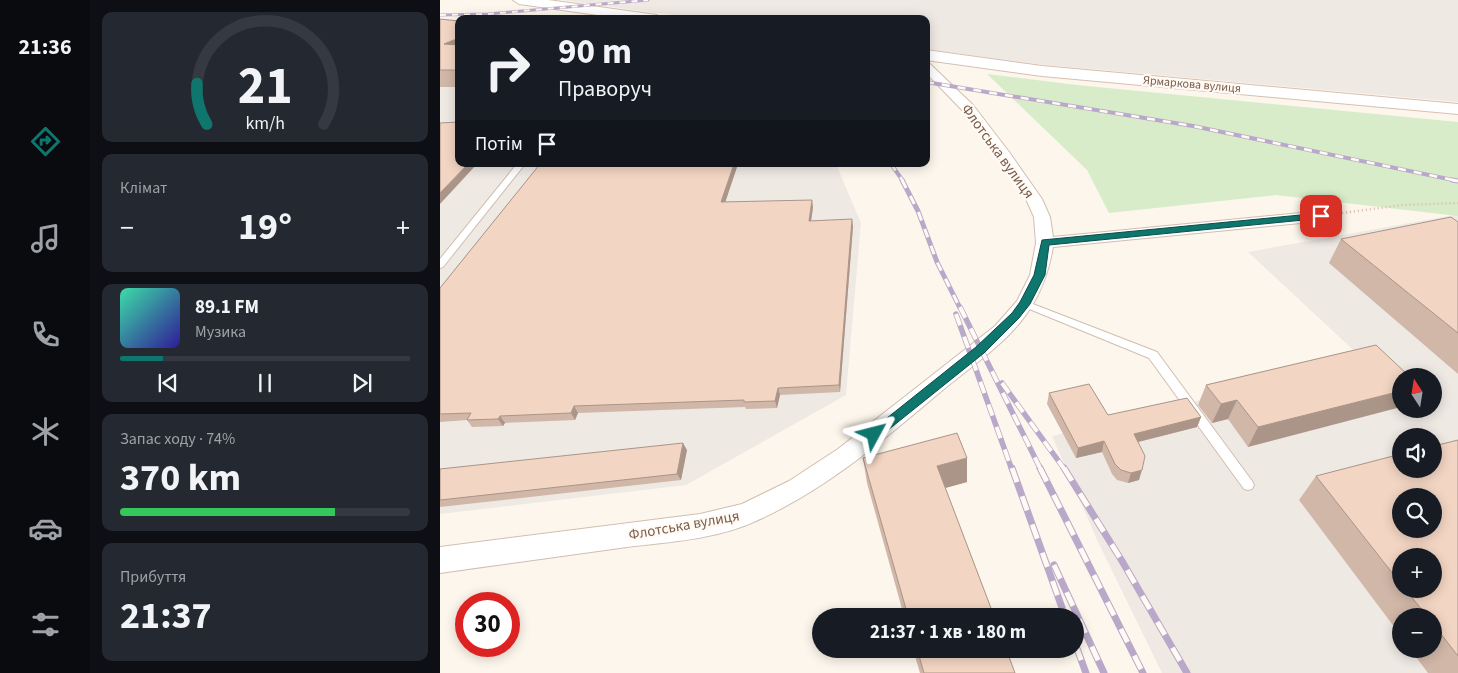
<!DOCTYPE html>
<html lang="uk">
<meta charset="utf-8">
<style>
:root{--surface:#171b24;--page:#242831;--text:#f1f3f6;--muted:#9ea1a6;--line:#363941;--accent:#0f766e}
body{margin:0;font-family:"Source Sans 3",sans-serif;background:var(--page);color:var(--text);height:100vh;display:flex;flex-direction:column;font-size:19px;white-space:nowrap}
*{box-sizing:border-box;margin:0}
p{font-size:16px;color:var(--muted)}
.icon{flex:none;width:28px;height:28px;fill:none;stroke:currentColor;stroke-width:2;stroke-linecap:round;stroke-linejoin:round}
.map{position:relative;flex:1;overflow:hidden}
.side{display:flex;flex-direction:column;gap:12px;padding:12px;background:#0d0f14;width:350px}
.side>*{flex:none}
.hud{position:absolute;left:15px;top:15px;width:475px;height:152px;border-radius:10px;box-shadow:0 2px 12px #0003;background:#171b24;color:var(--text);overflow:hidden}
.needle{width:32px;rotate:348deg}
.fabs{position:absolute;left:952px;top:368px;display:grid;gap:10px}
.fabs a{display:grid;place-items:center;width:50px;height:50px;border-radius:50%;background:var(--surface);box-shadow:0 2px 12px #0003;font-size:25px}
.speed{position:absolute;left:15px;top:592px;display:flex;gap:10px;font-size:25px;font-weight:700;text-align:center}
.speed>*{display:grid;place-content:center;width:65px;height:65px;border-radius:50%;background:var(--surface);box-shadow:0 2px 12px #0003;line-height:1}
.speed .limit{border:8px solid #d22;background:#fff;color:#111}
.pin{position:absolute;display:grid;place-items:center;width:42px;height:42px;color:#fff;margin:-21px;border-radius:10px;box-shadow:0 2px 8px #0006}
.me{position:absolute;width:55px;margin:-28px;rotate:52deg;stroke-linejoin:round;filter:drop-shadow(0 0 4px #0008)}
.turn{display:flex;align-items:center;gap:18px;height:105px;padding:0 20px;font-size:22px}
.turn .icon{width:65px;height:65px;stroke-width:2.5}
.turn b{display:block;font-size:35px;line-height:42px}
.then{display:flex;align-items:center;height:48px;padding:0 20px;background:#0003;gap:10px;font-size:19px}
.big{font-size:38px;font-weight:700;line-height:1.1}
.side .tile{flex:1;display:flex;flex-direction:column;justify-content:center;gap:8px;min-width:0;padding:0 18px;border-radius:10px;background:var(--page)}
.side .dial{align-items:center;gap:0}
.dial svg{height:130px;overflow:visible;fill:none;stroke:var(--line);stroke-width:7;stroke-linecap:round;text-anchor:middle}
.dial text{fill:var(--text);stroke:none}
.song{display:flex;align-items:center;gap:15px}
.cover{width:60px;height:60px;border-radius:8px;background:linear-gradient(135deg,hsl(160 70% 55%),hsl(250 70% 35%))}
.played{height:5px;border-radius:2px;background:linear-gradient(90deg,var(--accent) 15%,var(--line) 15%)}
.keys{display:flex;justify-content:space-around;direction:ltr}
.heat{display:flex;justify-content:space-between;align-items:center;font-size:28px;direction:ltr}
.charge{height:8px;border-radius:4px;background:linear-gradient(90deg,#34c759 74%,var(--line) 0)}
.trip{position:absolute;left:372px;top:608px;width:272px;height:50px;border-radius:25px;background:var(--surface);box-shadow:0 2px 12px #0003;font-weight:700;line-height:50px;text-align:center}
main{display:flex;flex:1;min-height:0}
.tab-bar{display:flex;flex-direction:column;width:90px;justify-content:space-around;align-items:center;background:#090b0e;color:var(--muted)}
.tab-bar .icon{width:35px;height:35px}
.tab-bar .active{color:var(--accent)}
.tab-bar b{font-size:22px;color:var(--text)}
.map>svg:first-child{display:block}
.industrial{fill:#efe9e4;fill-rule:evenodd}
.green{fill:#d8ecc9}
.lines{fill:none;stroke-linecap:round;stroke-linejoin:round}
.lane-casing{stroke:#d1beb0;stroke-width:2}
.street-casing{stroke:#d1beb0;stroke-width:2}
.secondary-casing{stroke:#d6c0b0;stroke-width:2}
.path{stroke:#d9b8a5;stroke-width:2.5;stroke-dasharray:1 3;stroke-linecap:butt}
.lane{fill:#fff;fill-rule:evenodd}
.street{fill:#fff;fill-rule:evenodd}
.secondary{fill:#fff;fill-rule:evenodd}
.rail-far4-casing{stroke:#b9a8c9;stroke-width:3}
.rail-far3-casing{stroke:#b9a8c9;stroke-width:4}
.rail-far2-casing{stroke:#b9a8c9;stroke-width:5}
.rail-far1-casing{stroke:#b9a8c9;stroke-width:5.5}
.rail-casing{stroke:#b9a8c9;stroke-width:7}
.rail-far4{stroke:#fffaf3;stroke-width:2;stroke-dasharray:6;stroke-linecap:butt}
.rail-far3{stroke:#fffaf3;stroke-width:2.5;stroke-dasharray:8;stroke-linecap:butt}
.rail-far2{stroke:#fffaf3;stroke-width:3;stroke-dasharray:9;stroke-linecap:butt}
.rail-far1{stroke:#fffaf3;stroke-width:4;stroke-dasharray:12;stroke-linecap:butt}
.rail{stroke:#fffaf3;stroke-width:5;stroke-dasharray:15;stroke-linecap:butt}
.wall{fill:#d1b7a8;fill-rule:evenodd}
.shaded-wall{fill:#aa9588}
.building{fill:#f3d5c3;stroke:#aa9588;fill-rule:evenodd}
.route{fill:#0f766e;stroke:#0a4d48}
.labels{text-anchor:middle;stroke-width:4.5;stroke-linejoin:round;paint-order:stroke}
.far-street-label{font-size:12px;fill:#7a5c4d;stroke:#fffaf3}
.street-label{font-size:15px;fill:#7a5c4d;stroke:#fffaf3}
</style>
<main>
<nav class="tab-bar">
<b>21:36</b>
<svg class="icon active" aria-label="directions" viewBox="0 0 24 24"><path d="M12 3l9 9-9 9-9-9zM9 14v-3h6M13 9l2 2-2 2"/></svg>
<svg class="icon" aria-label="music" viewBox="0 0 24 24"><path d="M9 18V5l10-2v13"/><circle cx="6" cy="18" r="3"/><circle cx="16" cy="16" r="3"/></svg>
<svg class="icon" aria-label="phone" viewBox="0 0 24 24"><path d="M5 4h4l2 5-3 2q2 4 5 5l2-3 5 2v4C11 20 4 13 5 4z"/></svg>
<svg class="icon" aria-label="climate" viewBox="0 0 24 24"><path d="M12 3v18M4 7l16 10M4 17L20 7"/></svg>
<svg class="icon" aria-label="car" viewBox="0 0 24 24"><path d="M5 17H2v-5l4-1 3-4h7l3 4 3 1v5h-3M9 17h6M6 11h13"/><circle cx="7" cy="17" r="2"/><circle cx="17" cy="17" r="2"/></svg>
<svg class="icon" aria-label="filters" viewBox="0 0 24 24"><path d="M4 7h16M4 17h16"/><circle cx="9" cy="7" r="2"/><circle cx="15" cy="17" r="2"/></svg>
</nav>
<section class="side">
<div class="tile dial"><svg viewBox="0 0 100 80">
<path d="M14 69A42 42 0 1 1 86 69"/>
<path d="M14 69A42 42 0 0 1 8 44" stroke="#0f766e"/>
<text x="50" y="56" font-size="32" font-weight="700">21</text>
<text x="50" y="72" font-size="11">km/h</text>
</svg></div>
<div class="tile"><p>Клімат</p>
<div class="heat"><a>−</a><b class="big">19°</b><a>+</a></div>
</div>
<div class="tile">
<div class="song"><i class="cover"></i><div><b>89.1 FM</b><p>Музика</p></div></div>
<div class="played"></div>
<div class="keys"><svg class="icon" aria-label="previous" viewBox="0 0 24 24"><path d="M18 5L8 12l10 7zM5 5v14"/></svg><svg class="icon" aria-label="pause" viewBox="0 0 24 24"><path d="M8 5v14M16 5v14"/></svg><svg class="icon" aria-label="next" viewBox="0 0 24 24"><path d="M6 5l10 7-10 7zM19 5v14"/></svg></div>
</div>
<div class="tile"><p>Запас ходу · 74%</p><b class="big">370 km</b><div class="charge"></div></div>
<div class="tile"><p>Прибуття</p><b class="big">21:37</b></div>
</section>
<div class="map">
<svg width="1018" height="673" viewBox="0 0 1018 673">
<rect width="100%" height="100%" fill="#fdf6ec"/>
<g class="industrial">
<polygon points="121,0 1018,0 1018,102 595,64 486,49 486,19 261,19"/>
<polygon points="0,32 19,34 19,164 396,164 421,223 406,395 246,485 0,514"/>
<path d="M1014,215L1018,216V673H722L658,542L612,436L924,360L808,252ZM961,376H994V409H961ZM961,436H994V469H961ZM961,496H994V529H961ZM961,556H994V589H961ZM961,616H994V649H961Z"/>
</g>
<polygon class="green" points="547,74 637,85 1018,122 1018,216 836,195 669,213 647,170"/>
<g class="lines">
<g class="lane-casing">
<g id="lane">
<polygon points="77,164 85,164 3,267 0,268 0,259"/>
<polygon points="585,301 717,352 812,481 814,485 812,489 808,490 804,489 709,358 582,306 580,304"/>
</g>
</g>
<g class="street-casing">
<path id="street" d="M486,63L490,64L533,105L569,152L602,199L610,217L613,237L881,211L889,216L881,221L613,247C600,322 558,345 504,389C443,440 389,488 316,521C277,539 230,542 187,547C125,556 62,564 0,573V547L260,514L302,504L349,481L398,449L555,326L577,301L590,275L596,243L594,217L586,199L558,157L523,111L486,73Z"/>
</g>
<g class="secondary-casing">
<g id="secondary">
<polygon points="73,0 108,0 217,15 224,19 186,19 79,4"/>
<polygon points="486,50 602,66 1018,104 1018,114 602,76 486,60"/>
</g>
</g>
<polyline class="path" points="902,213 963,205 1018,203"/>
<use href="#lane" class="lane"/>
<use href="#street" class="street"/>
<use href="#secondary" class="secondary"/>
<g class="rail-far4-casing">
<polyline id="rail-far4" points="0,15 48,14 208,0"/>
</g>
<g class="rail-far3-casing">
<g id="rail-far3">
<polyline points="486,82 753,126 1018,181"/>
<polyline points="451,164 463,181"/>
</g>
</g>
<g class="rail-far2-casing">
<g id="rail-far2">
<polyline points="462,180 478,211 497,262 520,308"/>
<polyline points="1012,180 1018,181"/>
</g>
</g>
<g class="rail-far1-casing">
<g id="rail-far1">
<polyline points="520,307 601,470"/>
<polyline points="516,314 572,470"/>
<polyline points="562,383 625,470"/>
</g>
</g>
<g class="rail-casing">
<g id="rail">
<polyline points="572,468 625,616"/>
<polyline points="600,468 703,673"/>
<polyline points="624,468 682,561 747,673"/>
<polyline points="614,565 664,673"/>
<polyline points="636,646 646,673"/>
</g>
</g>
<use href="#rail-far4" class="rail-far4"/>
<use href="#rail-far3" class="rail-far3"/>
<use href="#rail-far2" class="rail-far2"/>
<use href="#rail-far1" class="rail-far1"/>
<use href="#rail" class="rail"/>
</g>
<g class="wall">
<polygon points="0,19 19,21 19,87 0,87"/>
<polygon points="100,164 298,164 285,202 373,207 371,221 413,226 400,392 340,395 337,408 306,409 305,407 138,413 135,420 65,423 63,426 32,427 27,420 0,422 0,288"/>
<polygon points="1018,222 1018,374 889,263 901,239"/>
<polygon points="936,345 808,447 788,419 772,423 758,405 766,385"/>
<polygon points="609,393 668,415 761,417 757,427 698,442 699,480 688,483 677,480 672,474 662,452 636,458 607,404"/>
<path d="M1018,440V673H988L970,649H994V616H961V636L859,500L876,476ZM961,556L994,589H961Z"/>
<polygon points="247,450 241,480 0,507 0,469"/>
<polygon points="423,458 527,482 505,488 554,616 464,616 427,483"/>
<polygon points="473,649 566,649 575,673 480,673"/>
</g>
<g class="shaded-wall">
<polygon points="19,38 19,57 4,44"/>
<polygon points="28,164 37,164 0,204 0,193"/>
<polygon points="294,164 298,164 283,209 281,202"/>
<polygon points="372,200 373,207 370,228 369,221"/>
<polygon points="412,219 413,226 400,392 399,385"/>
<polygon points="338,388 340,395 337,408 335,401"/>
<polygon points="961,391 961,407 808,447 818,427"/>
<polygon points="797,400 788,419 772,423 781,404"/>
<polygon points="134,406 138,413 135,420 131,413"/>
<polygon points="60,416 65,423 63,426 58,419"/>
<polygon points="761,417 757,427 690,444 694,434"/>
<polygon points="664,441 662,452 636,458 638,448"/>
<polygon points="243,443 247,450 241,480 237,474"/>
<polygon points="527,458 527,482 498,490 497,466"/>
<polygon points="702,470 699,480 688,483 691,473"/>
</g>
<g class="building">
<polygon points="0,19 19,21 19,38 4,44 19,45 19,70 0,70"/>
<polygon points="19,122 19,164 28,164 0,193 0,123"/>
<polygon points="100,164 294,164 281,202 372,200 369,221 412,219 399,385 338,388 335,401 304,402 304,400 134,406 131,413 60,416 58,419 27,420 31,413 0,414 0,288"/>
<polygon points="1011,217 1018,222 1018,333 901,239"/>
<polygon points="936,345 969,376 961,376 961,391 818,427 797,400 781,404 766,385"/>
<polygon points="649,384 668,415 747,398 761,417 694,434 705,456 702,470 691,473 681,470 675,464 664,441 638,448 609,393"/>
<polygon points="517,433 527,458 497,466 554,616 468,616 423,458"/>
<path d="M1018,440V656L994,625V616H987L965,589H994V556H961V584L876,476L961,454V469H994V446ZM961,496H994V529H961Z"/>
<polygon points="243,443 237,474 0,500 0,469"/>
<polygon points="477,649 566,649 575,673 484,673"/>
</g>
<polygon class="route" points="881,213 884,214 884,218 609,245 605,275 590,304 579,318 544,353 438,438 429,438 427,434 536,347 572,313 580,302 594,275 602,240"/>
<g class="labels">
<g class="far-street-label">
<text transform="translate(752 84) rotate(5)" y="4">Ярмаркова вулиця</text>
</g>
<g class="street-label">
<text transform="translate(558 151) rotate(54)" y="5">Флотська вулиця</text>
<text transform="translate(244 525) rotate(-10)" y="5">Флотська вулиця</text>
</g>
</g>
</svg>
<div class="fabs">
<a><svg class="needle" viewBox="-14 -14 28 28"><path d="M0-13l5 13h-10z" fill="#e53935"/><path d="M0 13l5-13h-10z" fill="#9ea1a6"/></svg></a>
<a><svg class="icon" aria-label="sound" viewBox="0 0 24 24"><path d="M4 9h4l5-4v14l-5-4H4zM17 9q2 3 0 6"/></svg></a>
<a><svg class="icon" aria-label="search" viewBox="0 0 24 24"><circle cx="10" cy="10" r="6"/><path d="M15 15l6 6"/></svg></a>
<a>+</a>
<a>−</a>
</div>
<div class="speed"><div class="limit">30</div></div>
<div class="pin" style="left:881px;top:216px;background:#d93025"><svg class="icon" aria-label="arrive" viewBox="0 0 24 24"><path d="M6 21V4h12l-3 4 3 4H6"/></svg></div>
<svg class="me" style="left:434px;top:434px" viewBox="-20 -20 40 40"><path d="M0-17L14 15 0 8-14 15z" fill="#0f766e" stroke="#fff" stroke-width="4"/></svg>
<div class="trip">21:37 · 1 хв · 180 m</div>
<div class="hud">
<div class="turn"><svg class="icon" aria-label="right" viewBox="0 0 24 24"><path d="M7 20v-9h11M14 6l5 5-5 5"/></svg><div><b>90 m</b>Праворуч</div></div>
<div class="then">Потім<svg class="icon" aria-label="arrive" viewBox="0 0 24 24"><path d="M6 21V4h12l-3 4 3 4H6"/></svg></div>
</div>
</div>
</main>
